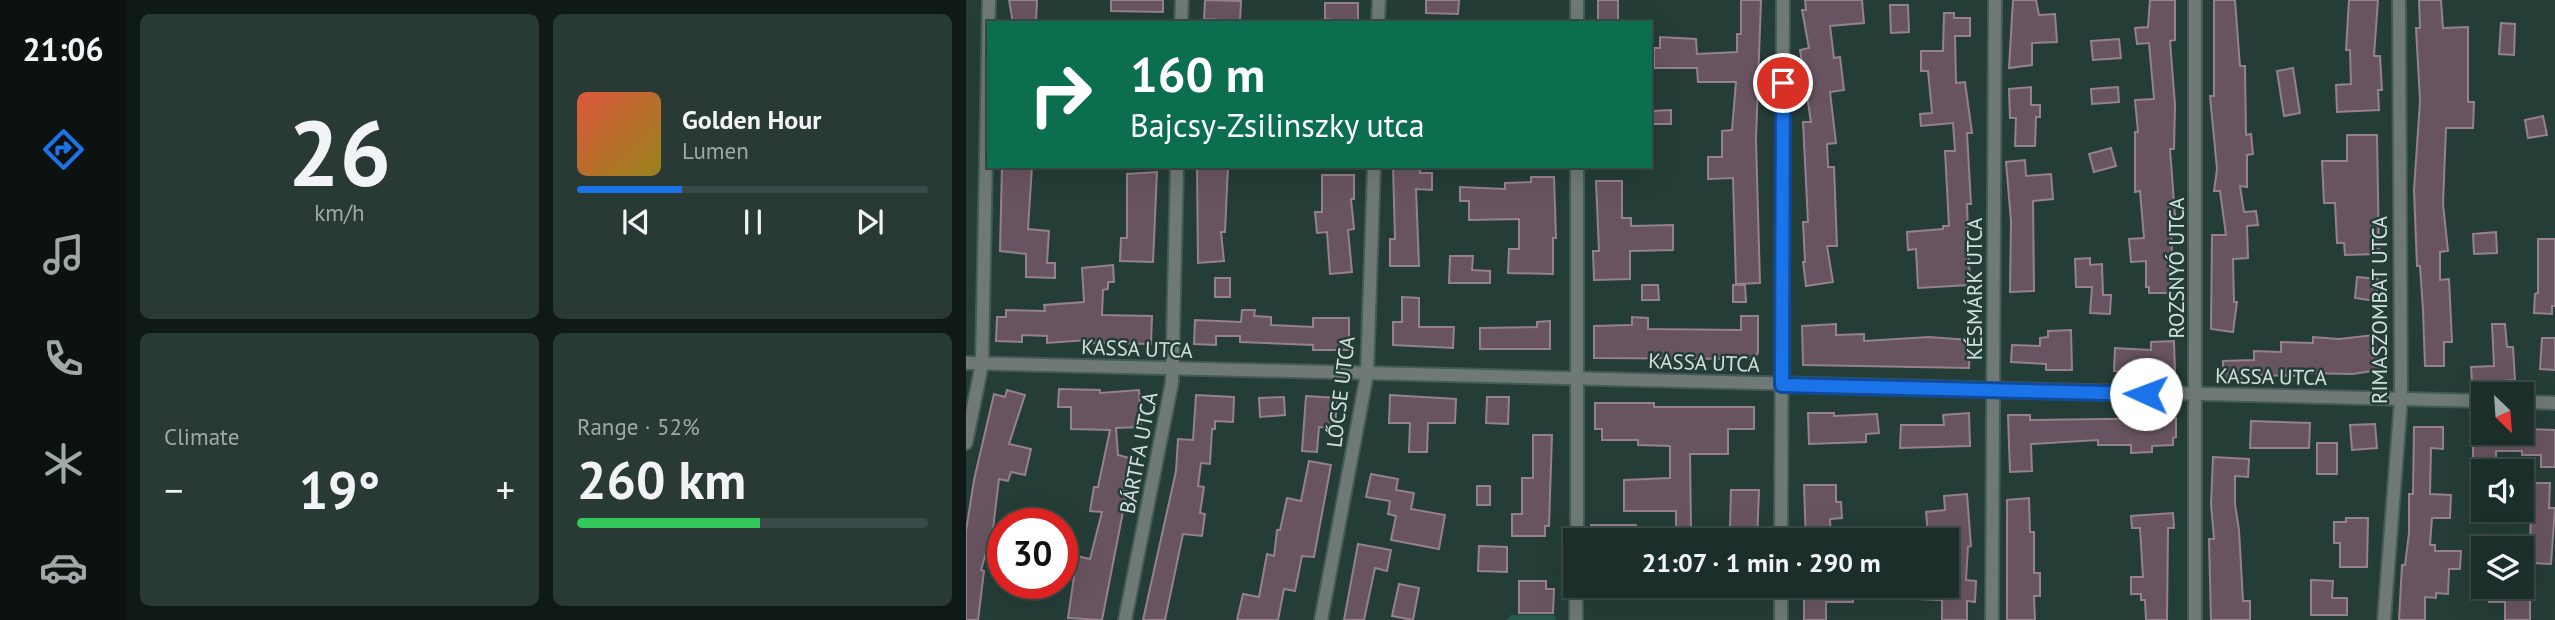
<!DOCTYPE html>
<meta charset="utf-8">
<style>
:root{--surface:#1c2e29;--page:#293a35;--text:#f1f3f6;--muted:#a0a8a8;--line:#3a4a46;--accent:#1a73e8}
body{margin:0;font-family:"PT Sans",sans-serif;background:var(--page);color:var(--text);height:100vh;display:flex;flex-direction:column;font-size:26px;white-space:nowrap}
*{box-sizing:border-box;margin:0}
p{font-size:23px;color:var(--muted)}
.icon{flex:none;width:38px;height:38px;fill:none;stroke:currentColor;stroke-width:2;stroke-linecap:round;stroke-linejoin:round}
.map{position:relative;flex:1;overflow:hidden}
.side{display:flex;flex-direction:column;gap:14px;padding:14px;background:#0f1917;width:840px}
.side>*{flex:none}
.guide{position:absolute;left:21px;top:21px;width:665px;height:147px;border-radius:0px;box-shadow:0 7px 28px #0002,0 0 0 2px var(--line);background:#0b6e4f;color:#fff;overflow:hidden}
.needle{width:46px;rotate:155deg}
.tools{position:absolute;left:1505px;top:382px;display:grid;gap:14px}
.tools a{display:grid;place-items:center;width:63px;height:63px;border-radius:0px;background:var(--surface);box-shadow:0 7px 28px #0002,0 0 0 2px var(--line);font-size:35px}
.speed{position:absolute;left:21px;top:508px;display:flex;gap:14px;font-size:35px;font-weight:700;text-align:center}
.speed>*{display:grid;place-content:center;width:91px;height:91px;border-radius:50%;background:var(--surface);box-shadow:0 7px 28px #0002,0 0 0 2px var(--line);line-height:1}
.speed .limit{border:10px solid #d22;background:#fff;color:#111}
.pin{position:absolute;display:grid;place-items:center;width:60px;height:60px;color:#fff;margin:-30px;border:4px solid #fff;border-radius:50%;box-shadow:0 2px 7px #0007}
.me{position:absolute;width:77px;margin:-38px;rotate:272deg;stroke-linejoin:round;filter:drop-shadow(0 0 5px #0008)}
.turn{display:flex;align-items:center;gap:24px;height:147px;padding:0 28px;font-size:32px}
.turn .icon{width:91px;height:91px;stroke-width:2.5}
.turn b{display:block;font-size:49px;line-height:60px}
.big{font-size:52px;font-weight:700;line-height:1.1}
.side .tile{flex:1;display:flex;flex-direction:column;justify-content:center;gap:10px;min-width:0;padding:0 24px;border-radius:10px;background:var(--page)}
.side .dial{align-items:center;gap:0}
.dial b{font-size:91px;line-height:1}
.song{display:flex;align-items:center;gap:21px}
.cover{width:84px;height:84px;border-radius:10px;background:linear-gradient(135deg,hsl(10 70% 55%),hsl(50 70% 35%))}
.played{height:7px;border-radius:4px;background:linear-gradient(90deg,var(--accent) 30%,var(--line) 30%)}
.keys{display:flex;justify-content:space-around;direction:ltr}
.heat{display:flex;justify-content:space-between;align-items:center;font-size:38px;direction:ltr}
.charge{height:10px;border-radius:5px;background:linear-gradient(90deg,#34c759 52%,var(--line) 0)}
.side .tiles{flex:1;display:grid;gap:14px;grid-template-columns:repeat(2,1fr)}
.trip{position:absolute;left:597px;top:528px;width:396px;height:70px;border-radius:0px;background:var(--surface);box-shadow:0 7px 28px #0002,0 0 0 2px var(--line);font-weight:700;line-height:70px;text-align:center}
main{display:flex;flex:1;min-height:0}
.tab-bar{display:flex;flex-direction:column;width:126px;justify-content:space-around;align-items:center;background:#0b1210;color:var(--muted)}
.tab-bar .icon{width:49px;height:49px}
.tab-bar .active{color:var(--accent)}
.tab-bar b{font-size:32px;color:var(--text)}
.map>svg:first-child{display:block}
.green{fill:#29584d}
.building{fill:#685460;stroke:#96808d;stroke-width:2}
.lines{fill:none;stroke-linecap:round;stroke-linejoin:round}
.minor-casing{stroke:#445b55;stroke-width:16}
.minor{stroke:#6f7a77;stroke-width:12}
.route-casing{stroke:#114b97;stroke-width:18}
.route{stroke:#1a73e8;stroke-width:12}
.labels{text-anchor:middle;stroke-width:5;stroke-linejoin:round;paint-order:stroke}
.street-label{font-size:21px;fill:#d3e1dd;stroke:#253d37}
</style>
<main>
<nav class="tab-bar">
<b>21:06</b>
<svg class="icon active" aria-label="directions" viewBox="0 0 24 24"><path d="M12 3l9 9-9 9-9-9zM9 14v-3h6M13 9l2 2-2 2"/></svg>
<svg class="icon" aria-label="music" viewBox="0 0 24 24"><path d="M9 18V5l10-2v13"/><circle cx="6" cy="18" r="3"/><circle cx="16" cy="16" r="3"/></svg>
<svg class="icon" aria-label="phone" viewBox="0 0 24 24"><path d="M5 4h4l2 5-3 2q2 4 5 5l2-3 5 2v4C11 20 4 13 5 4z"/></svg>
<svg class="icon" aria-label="climate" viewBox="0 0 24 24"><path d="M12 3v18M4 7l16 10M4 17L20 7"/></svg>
<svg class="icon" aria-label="car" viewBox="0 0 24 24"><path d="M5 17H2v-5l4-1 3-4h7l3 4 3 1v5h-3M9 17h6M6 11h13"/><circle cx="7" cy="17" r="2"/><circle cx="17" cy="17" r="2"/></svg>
</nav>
<section class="side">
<div class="tiles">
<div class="tile dial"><b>26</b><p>km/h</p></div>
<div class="tile">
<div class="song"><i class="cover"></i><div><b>Golden Hour</b><p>Lumen</p></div></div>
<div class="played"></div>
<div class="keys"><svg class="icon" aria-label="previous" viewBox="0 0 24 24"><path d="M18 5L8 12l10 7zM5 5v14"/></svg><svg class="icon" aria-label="pause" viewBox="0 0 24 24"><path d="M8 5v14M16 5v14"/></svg><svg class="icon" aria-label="next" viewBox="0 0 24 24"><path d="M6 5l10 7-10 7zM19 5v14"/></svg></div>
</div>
<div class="tile"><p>Climate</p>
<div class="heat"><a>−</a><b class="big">19°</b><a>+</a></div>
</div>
<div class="tile"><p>Range · 52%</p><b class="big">260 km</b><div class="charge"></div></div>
</div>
</section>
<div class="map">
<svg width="1589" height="620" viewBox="0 0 1589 620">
<rect width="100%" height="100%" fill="#253d37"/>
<polygon class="green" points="545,615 588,615 591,620 541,620"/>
<g class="building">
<polygon points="43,0 71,0 70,23 47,23"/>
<polygon points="145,0 197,0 197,12 145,11"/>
<polygon points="239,0 275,1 274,21 238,19"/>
<polygon points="460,0 493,0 492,14 460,13"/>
<polygon points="632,0 652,0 652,22 632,21"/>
<polygon points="775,0 795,0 790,140 794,283 770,284 767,178 742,179 742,157 756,157 756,131 766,130 770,82 732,82 731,68 688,68 688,48 694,48 694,37 730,39 731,54 771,52 771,34 775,34"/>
<polygon points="839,0 896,0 898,23 864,26 868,58 874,57 878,90 864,92 870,143 861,144 862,167 868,167 871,246 861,246 867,282 840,286 837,262 839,262 837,222 842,222 837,122 845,122 834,50 843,48 836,10 840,10"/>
<polygon points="1047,0 1070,0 1073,15 1089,14 1091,42 1066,43 1066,65 1043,68"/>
<polygon points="1184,0 1209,0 1209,40 1204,41 1209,105 1208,149 1204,149 1209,216 1205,217 1207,293 1183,293 1183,287 1180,287 1180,261 1165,262 1163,239 1178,238 1174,191 1169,192 1169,132 1172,132 1169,100 1188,99 1183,43 1171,44 1169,28 1182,27"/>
<polygon points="1248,0 1269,0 1274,66 1279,66 1280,135 1285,134 1287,154 1281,155 1281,187 1274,186 1278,212 1290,211 1292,225 1281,226 1282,258 1267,259 1268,302 1271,302 1267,332 1245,329 1246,235 1260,235 1254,191 1248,191 1251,169 1244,96 1248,96"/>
<polygon points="1383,0 1412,0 1408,56 1414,56 1416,90 1412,90 1413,110 1371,112 1370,85 1385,84 1384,50 1380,50"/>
<polygon points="1453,0 1475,0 1477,28 1502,27 1502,102 1508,102 1507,128 1480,128 1477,204 1482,251 1474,252 1474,280 1483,279 1486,342 1478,342 1478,366 1459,366 1457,310 1454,266 1451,266 1448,190 1454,101 1450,28 1454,28"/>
<polygon points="359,3 392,3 392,23 359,19"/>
<polygon points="924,5 942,5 943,32 925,33"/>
<polygon points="978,13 988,13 988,18 1004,18 1004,36 989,36 990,83 999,82 1006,133 1001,133 1005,204 1001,204 1004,285 952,288 950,249 942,250 941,232 977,229 977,226 983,226 979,151 989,151 987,123 955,126 954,114 966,113 962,71 955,71 955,51 977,51"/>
<polygon points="1535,23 1549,24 1548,55 1533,54"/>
<polygon points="1153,39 1155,58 1127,60 1125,41"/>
<polygon points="1327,68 1334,113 1318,116 1311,71"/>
<polygon points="1065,87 1065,105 1074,105 1074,117 1070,117 1069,146 1049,146 1050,118 1044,118 1043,89"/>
<polygon points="1152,87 1153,102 1126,104 1125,89"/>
<polygon points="705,110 705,124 686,124 686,111"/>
<polygon points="1577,116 1581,135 1562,138 1559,120"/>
<polygon points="1381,135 1411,135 1413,254 1379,255 1378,243 1371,243 1369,203 1358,203 1356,161 1381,161"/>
<polygon points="1145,148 1150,166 1128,172 1123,154"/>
<polygon points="1059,160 1060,176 1085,174 1087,199 1067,201 1068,291 1044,292 1045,221 1040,162"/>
<polygon points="36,166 66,166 62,229 83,231 81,263 89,263 89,278 60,277 60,254 34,251"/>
<polygon points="231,166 262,166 259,232 255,232 258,261 232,263"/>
<polygon points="427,166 454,166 454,173 466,173 466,190 450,189 453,266 424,266 424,239 429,239"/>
<polygon points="191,172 187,262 154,261 155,238 161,238 161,174"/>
<polygon points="356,175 388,175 388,199 385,199 388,229 382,230 386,272 364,274 361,232 351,233 349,212 356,212"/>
<polygon points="565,177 588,177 590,238 587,238 587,274 542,273 543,249 553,249 553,219 503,220 503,201 494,201 494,187 539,189 539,183 565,182"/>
<polygon points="630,181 656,181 656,218 665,218 665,226 707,225 707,250 664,251 664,279 628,280 627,251 633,251"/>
<polygon points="1530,232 1531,253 1508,254 1507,234"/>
<polygon points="1572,239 1589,239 1589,306 1586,306 1586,314 1568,313 1569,294 1572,293"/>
<polygon points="484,256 507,256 506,270 524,271 524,283 483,283"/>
<polygon points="1124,258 1124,265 1136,264 1137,295 1145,295 1144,314 1124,313 1126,287 1110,287 1109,259"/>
<polygon points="147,265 148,282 142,282 142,289 137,290 136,315 186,316 185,344 121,343 121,340 81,343 81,336 56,335 56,342 30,341 31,317 40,317 40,310 79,311 78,305 118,302 116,268"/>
<polygon points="1391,277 1412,279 1410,301 1389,298"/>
<rect x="249" y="278" width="15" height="19"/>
<polygon points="676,285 692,285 693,300 676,300"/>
<polygon points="767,285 779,285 780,302 767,302"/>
<polygon points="436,297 453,298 453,327 488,327 487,348 427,345 427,322 436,322"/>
<polygon points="276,310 289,310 288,316 305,317 305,325 347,327 347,318 383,318 383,350 347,350 347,345 274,342 274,336 250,336 250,345 228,344 229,320 275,322"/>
<polygon points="775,316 792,316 792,353 787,359 628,358 628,326 666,325 666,317 682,318 682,329 775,330"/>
<polygon points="584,321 584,349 514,349 514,328 571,327 571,322"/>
<polygon points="870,324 870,335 898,334 898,341 963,337 1004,340 1003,368 837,365 836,326"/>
<polygon points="1526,324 1539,324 1541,347 1547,347 1549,380 1506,383 1505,367 1528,366"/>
<polygon points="1105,330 1106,370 1080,370 1080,364 1045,362 1046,345 1074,346 1074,338 1082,337 1082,331"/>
<polygon points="1408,335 1413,370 1387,374 1332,373 1332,376 1276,375 1276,379 1257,380 1257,361 1288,360 1288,351 1315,352 1315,342 1347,343 1347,337 1373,339"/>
<polygon points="1576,338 1589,338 1589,370 1574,369"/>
<polygon points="1208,341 1209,374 1148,371 1149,348 1185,350 1185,342"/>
<polygon points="93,389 134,390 134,393 173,390 175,427 150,428 152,455 163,458 156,491 161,491 136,620 102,618 111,556 124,559 136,512 124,511 128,487 132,487 144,430 105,429 105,407 92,407"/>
<polygon points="41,390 59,395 43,444 65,449 59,475 45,472 42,481 33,479 27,529 15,570 18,571 12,620 0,620 0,531 8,480 28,394 39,397"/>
<polygon points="230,395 268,397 267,422 249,421 249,429 246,429 244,464 235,463 232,486 238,487 234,513 239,514 236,536 217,534 199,620 177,620 210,471 212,439 227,440"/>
<polygon points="424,395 490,399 489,423 462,423 461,452 443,452 444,423 423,423"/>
<polygon points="340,396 371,398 369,429 353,427 351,452 336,451"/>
<polygon points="318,397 319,415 294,417 293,398"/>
<polygon points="521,397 543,397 542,424 520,423"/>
<polygon points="629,403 688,403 688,407 788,407 788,429 762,429 762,454 724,454 725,528 710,528 710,511 658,511 658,480 704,478 704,446 672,445 672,440 636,440 636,429 629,429"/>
<polygon points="842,413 868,413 868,416 911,414 913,433 900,434 900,442 843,444"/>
<polygon points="1003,413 1004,446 934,448 935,425 978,425 977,415"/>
<polygon points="1042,415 1064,415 1064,420 1210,418 1210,437 1207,438 1207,445 1186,446 1186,452 1165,453 1165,445 1132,445 1132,440 1065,444 1066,471 1044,472"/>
<polygon points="1285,421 1344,423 1343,448 1284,448"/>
<polygon points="1409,424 1411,448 1386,450 1384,425"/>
<polygon points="1448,427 1477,427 1477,449 1465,448 1464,494 1485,495 1484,518 1466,518 1464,545 1469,545 1469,551 1495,551 1494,569 1483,569 1482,594 1470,593 1470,598 1459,597 1459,620 1433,620 1436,565 1439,565 1443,533 1443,494 1447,494"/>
<polygon points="1556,429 1589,430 1589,467 1575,467 1575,455 1556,455 1556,451 1530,451 1530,461 1507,461 1507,432 1556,432"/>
<polygon points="567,435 586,435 583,526 579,526 579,536 546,536 546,514 556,514 556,478 567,478"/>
<rect x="1351" y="443" width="20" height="31"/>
<polygon points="1247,457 1283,459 1282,477 1269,476 1269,504 1273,530 1277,601 1284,601 1284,620 1245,620 1243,539 1248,539 1245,504"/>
<polygon points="343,461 365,465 348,557 336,556 329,591 318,589 312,620 271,620 277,594 293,597 301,554 308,556 311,530 314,530 321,498 335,501"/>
<polygon points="405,474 432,479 430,490 448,493 445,509 479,515 473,549 425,540 430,516 422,514 424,501 400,497"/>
<polygon points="1556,483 1584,483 1583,508 1589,508 1585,564 1564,563 1565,496 1556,496"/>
<polygon points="838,485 870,485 870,502 875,502 876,518 864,519 865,541 840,541"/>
<rect x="511" y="486" width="13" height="19"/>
<polygon points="765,490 793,490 791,541 758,541 758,527 764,527"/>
<polygon points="1001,494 1005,546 1002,547 1000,580 1010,581 1009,602 1001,601 1001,620 976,620 976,600 952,599 953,586 980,586 982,571 979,533 962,534 960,512 979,510 978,496"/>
<polygon points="1063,498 1064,532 1068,532 1068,573 1074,573 1074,596 1068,596 1069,620 1041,620 1041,500"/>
<polygon points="1207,513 1208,528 1202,528 1201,620 1180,620 1179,600 1175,600 1175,594 1165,594 1165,577 1177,577 1174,528 1166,528 1165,516"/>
<polygon points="1380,518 1402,518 1401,567 1374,567 1374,543 1368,543 1368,522 1380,522"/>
<polygon points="625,525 670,525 669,541 625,541"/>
<polygon points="392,544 425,550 421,571 409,568 398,620 378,620"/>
<polygon points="513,546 541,547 541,572 512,571"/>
<polygon points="1345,580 1367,581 1366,598 1381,598 1381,615 1345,615"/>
<polygon points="553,581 580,581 580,589 588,589 587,613 553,613"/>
<polygon points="433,584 453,588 447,620 426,616"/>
<polygon points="838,586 887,590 887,602 860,602 860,620 838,620"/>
<polygon points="1523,586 1564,586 1564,620 1539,620 1539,602 1523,602"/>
</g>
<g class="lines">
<g class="minor-casing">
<g id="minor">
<polyline points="611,0 611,23"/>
<polyline points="1229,0 1229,620"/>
<polyline points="215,23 216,0"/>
<polyline points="412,23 413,0"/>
<polyline points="0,363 1517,401"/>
<polyline points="1556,402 1589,403"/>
<polyline points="0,443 16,364 23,0"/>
<polyline points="611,541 611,166"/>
<polyline points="815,541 817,0"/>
<polyline points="159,620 206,382 211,166"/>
<polyline points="355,620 401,374 408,166"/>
<polyline points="610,620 610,586"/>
<polyline points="815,620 815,586"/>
<polyline points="1026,620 1029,0"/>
<polyline points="1418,620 1435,399 1433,0"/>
</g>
</g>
<use href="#minor" class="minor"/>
</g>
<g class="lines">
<g class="route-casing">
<polyline id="route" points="817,83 816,385 1180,394"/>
</g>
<use href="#route" class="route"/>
</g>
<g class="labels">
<g class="street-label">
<text transform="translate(1211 268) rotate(-90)" y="7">ROZSNYÓ UTCA</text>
<text transform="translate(1009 289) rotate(-90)" y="7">KÉSMÁRK UTCA</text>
<text transform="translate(1414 310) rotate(-90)" y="7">RIMASZOMBAT UTCA</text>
<text transform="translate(171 349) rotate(2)" y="7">KASSA UTCA</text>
<text transform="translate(738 363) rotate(2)" y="7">KASSA UTCA</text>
<text transform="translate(1305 377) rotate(1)" y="7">KASSA UTCA</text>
<text transform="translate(375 392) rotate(-83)" y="7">LŐCSE UTCA</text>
<text transform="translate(173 453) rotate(-79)" y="7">BÁRTFA UTCA</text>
</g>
</g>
</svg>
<div class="tools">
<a><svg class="needle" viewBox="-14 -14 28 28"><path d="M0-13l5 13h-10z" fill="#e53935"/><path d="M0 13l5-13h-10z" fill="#a0a8a8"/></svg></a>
<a><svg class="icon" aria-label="sound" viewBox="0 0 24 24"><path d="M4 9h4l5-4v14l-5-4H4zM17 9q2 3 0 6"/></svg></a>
<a><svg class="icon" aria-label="layers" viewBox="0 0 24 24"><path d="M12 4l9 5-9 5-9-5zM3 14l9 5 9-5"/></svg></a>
</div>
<div class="speed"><div class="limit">30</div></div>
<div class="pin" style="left:817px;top:83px;background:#d93025"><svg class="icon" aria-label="arrive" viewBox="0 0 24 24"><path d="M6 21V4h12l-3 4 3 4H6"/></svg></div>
<svg class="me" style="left:1180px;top:394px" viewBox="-20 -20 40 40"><circle r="19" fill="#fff"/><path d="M0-13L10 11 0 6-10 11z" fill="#1a73e8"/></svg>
<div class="trip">21:07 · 1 min · 290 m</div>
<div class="guide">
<div class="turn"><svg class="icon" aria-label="right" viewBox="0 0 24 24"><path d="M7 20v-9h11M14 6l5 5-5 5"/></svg><div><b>160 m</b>Bajcsy-Zsilinszky utca</div></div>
</div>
</div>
</main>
